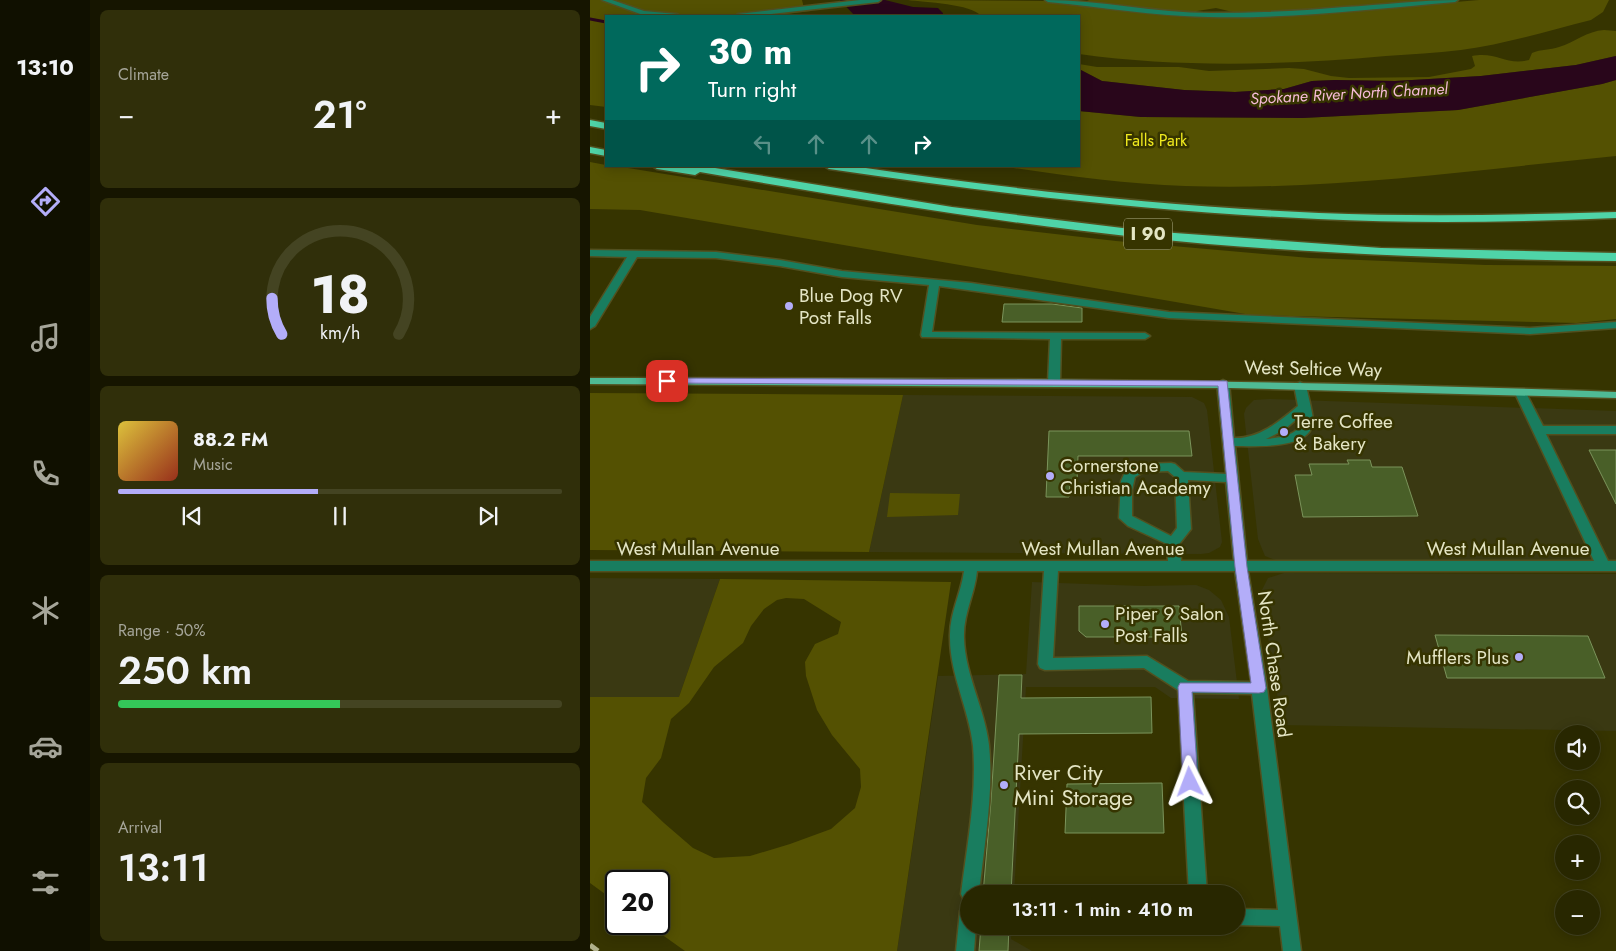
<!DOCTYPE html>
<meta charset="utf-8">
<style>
:root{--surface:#282700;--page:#302f0a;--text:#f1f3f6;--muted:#a5a599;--line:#442;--accent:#b3adf9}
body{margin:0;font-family:Jost,sans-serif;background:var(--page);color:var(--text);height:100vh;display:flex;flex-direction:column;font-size:19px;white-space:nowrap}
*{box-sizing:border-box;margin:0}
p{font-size:16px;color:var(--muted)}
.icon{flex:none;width:28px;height:28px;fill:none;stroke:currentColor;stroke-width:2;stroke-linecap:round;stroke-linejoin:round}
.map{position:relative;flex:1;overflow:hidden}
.side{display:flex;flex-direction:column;gap:10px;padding:10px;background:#161500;width:500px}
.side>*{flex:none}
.guide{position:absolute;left:15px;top:15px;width:475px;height:152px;border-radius:0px;box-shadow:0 2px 12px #0003,0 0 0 1px var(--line);background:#00695c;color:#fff;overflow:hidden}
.controls{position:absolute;left:965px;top:725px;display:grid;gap:10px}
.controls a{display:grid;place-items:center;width:45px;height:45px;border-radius:50%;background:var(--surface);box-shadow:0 2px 12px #0003,0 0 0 1px var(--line);font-size:25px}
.speed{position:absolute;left:15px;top:870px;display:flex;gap:10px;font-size:25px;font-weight:700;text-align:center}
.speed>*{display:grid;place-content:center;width:65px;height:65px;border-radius:50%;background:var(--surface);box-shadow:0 2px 12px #0003,0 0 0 1px var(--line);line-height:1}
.speed .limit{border:2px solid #111;border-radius:8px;background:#fff;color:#111}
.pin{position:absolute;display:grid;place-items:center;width:42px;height:42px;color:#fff;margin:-21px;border-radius:10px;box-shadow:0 2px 8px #0006}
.me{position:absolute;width:55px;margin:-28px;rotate:357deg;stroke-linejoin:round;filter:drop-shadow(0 0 4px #0008)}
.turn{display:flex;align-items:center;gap:18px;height:105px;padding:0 20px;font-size:22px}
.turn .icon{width:65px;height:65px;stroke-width:2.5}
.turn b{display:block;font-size:35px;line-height:42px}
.lanes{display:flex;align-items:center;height:48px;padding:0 20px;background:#0003;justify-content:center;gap:25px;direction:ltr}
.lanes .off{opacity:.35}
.big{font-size:38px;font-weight:600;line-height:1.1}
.side .card{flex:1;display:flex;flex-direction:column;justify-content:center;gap:8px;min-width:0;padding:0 18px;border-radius:8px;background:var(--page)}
.side .dial{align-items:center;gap:0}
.dial svg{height:130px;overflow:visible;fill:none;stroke:var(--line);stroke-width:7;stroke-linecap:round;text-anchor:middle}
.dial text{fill:var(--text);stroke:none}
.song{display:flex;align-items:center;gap:15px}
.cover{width:60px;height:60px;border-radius:8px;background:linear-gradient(135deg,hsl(50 70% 55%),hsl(10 70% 35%))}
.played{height:5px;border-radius:2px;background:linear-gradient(90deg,var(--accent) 45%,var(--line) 45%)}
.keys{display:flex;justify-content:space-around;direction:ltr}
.heat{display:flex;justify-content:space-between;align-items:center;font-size:28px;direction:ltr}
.charge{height:8px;border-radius:4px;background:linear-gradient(90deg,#34c759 50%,var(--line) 0)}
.trip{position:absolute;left:370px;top:885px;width:285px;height:50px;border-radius:25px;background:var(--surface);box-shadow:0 2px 12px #0003,0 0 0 1px var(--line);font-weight:600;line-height:50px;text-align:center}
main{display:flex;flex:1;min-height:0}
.tab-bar{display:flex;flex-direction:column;width:90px;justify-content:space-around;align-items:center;background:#101000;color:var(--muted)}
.tab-bar .icon{width:35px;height:35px}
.tab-bar .current{color:var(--accent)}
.tab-bar b{font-size:22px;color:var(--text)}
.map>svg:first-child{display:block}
.built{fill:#3a3912}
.green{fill:#545102;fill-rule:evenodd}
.water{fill:#29061b}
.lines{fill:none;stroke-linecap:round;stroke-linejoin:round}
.stream{stroke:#29061b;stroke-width:3}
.building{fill:#495f28;stroke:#7b945b}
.minor-casing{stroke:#52501f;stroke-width:3}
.major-casing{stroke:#52501f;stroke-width:3}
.highway-casing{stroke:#52501f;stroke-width:3}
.minor{fill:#197d5f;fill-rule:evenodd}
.major{fill:#4fba95;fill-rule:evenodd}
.highway{fill:#4fd4a8;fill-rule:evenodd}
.rail{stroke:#b0b08a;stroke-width:5;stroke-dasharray:13 6;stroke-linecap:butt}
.route{fill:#b3adf9;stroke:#7470a2}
.poi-dot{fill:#b3adf9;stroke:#363400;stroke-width:2}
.labels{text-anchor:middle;stroke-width:5;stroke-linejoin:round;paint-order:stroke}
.far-water-label{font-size:16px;font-style:italic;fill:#f6bbd8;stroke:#363400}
.far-park-label{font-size:16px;fill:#f1eb1e;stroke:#363400}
.shield{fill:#363400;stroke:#b0b089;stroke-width:1}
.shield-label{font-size:18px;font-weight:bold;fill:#e4e5c4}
.poi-label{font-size:19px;fill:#e4e5c4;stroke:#363400;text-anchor:start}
.street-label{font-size:19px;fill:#e4e5c4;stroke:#363400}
.near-poi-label{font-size:22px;fill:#e4e5c4;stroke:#363400;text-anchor:start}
</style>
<main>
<nav class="tab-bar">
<b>13:10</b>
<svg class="icon current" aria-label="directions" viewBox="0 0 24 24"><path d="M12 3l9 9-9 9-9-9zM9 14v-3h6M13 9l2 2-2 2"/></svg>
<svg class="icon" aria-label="music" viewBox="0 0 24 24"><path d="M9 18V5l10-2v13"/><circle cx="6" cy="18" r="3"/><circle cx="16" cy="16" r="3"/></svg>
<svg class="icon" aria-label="phone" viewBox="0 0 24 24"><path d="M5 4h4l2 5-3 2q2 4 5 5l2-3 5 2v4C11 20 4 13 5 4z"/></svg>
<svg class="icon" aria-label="climate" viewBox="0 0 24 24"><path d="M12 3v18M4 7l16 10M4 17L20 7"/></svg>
<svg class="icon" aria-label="car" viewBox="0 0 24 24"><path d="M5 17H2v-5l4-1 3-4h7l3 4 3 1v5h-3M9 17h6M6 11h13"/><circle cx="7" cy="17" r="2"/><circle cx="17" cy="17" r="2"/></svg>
<svg class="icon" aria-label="filters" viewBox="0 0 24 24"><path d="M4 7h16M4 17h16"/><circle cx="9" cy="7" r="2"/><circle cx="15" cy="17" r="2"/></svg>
</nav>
<section class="side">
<div class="card"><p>Climate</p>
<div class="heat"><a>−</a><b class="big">21°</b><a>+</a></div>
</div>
<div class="card dial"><svg viewBox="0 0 100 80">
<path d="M14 69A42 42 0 1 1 86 69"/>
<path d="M14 69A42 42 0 0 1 8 47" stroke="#b3adf9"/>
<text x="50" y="56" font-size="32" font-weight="700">18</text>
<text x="50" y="72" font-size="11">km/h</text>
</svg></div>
<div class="card">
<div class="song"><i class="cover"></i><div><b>88.2 FM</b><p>Music</p></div></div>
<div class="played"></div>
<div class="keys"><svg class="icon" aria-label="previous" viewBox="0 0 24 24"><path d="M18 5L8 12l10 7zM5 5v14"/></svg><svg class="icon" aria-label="pause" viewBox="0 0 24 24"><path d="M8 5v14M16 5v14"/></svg><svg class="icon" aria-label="next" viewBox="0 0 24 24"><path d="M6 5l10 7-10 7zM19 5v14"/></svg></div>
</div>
<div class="card"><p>Range · 50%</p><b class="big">250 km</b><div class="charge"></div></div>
<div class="card"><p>Arrival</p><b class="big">13:11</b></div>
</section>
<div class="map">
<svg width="1026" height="951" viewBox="0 0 1026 951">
<rect width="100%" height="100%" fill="#363400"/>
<g class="built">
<polygon points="313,395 602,397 614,403 617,410 632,542 630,547 619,553 611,554 279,552"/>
<polygon points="679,399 1026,411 1026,562 691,562 675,556 668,539 654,414 656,408 664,400"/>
<polygon points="694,573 1026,574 1026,731 692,725 671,592 678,578"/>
<polygon points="0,578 130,579 89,697 0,697"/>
<polygon points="442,582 552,586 606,585 619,590 631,600 639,617 649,699 581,698 565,687 436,687 424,894 379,894 379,926 422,926 421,939 442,951 307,951 348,676 436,674"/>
</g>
<g class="green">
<polygon points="0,0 212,0 214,8 219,7 221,11 197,14 201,16 16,16 16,107 0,105"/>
<path d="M318,0L454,1L619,18L688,17L889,0H1019L1013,12L1001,20C958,31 915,44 871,50C846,53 821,54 796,56C694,65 590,68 489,54V16H391C382,4 334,2 318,0Z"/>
<polygon points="499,0 849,0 685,13 651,14 626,8 595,13 499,2 497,1"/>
<path d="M1014,30L1026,31V56L986,65L891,76L805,81L745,80L722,81L694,89L645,92L594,90L512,81L489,69V64L507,67H589L619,71L699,68L714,69L741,76L759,78L839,77L881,69L885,66L882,56C907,51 916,66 939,60L942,53C951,49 960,50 969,47C985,42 997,31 1014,30Z"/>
<path d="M1026,80V156C883,170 738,191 595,186C533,184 471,175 410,166H489V111L551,117L712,118L868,110L1012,84Z"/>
<polygon points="0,162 16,165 16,166 26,166 387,225 526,241 720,258 896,265 1026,266 1026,319 987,323 661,315 50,210 0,209"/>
<polygon points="0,393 313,395 279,552 0,550"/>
<polygon points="300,493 370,494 368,515 297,517"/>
<path d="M130,579L361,582L307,951H95L57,924H69V881H26V902L0,883V697H89ZM196,598L214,599L251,622L248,634L225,644L215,662L216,676L227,710L242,735L270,769L271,787L265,808L241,829L200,844L160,856L124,858L103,848L74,823L52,802L56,778L71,758L81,719L99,703L124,667L153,643L161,626L174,609L187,600Z"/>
</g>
<g class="water">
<polygon points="250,0 295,0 323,7 348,8 353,13 353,16 265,16"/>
<polygon points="1026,56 1026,80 1012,84 868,110 712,118 551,117 489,111 489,69 512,81 594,90 645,92 694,89 722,81 745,80 805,81 891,76 986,65"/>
</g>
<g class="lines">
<polyline class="stream" points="0,19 16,22"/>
</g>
<g class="building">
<polygon points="414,304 462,304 492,308 492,322 412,322"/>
<polygon points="459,431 599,431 602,456 488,456 487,481 480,481 479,497 456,497"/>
<polygon points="999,450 1026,450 1026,504"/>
<polygon points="757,460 780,460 782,467 812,467 828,516 713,517 705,475 722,475 719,464 759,464"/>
<polygon points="489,606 589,606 592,637 496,637 489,631"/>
<polygon points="845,635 998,636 1015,678 857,678"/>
<polygon points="409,675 432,675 431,698 561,697 562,733 429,734 421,894 393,894 401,801"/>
<polygon points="572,783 574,833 475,833 477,784"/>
<polygon points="391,926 419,926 418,951 389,951"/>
</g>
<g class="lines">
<g class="minor-casing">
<g id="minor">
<polygon points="12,0 22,0 54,11 87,14 90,16 53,15"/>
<polygon points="270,0 291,0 288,2 164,16 145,16 148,14"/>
<path d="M455,0C510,0 566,13 621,13C666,13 710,11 754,7C792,5 830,0 868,0L865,2C783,9 700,19 618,17C564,16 511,7 458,2Z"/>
<polygon points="0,250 126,252 190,260 252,271 381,283 579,312 940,328 1026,322 1026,328 940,334 579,318 349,286 342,332 555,333 560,336 555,339 471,339 470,382 464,385 458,382 460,339 332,337 331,335 339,285 252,277 190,266 126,258 47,257 5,326 0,329 0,317 37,257 0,256"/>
<path d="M633,380L639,383L644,438C669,439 690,421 708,406L704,385L710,382L716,385C718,396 722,409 723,420C724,450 664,446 645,446L657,561H1004L924,391L926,389H934L953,426H1026V434H956L1018,561H1026V571H658L677,688L711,951H693L690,926L646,925V909L688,910L662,694L603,693L617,894H599L588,690L554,668L455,670L450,668L448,664L454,571H387C385,594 373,614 374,638C375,675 395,709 399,745C404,794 394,845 389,894H379V901L374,900L371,894C377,845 387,795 383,746C379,709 360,675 360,638C359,614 371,594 374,571H0V561H578L577,544L538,526L529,518L531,481L535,472L540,468L553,464L581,463L585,464L594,472L636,474L627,383ZM710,416C715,435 689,438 676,439L694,430ZM578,471L585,477L587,528L581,536L542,516V490L545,477L554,472ZM598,480L636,482L644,561H591L590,543L601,529ZM468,571H645L661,682L598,681L557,656L463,658Z"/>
<polygon points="379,903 379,926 386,926 384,951 366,951 370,911 373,905"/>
</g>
</g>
<g class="major-casing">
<path id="major" d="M0,378C342,378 684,379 1026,392V398L641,388L0,384Z"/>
</g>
<g class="highway-casing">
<g id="highway">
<polygon points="0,120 16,123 16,129 0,126"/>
<polygon points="0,147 16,150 16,156 0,153"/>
<path d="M62,166H113L362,207L557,231L791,248L1026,253V261C869,259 711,254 554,238C405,222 258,198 110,172L105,175L67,169Z"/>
<path d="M234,166H262C417,189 573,206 729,213C828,217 927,215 1026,212V218C927,222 828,224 728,219C564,212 401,193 239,169Z"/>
</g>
</g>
<use href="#minor" class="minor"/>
<use href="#major" class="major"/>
<use href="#highway" class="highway"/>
<polyline class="rail" points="0,945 8,951"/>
</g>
<polygon class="route" points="77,378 637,381 657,567 676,688 674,692 669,693 602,692 608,782 605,787 600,789 595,787 593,782 588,687 590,683 661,683 645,567 628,386 74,383 72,381"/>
<g class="poi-dot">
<circle cx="199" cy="306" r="5"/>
<circle cx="694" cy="432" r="5"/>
<circle cx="460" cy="476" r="5"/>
<circle cx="515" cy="624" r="5"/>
<circle cx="929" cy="657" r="5"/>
<circle cx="414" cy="785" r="5"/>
</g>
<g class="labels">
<g class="far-water-label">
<text transform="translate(759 93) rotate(-3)" y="6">Spokane River North Channel</text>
</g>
<g class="far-park-label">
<text x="566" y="146">Falls Park</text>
</g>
<rect class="shield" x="534" y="218.5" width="48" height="31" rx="4"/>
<g class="shield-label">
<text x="558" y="240">I 90</text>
</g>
<g class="poi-label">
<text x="209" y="302">Blue Dog RV<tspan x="209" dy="22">Post Falls</tspan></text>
<text x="704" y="428">Terre Coffee<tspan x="704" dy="22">&amp; Bakery</tspan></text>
<text x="470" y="472">Cornerstone<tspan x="470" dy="22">Christian Academy</tspan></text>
<text x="525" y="620">Piper 9 Salon<tspan x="525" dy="22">Post Falls</tspan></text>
<text x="919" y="664" text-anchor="end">Mufflers Plus</text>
</g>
<g class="street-label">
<text transform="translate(723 368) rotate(1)" y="7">West Seltice Way</text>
<text x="108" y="555">West Mullan Avenue</text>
<text x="513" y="555">West Mullan Avenue</text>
<text x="918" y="555">West Mullan Avenue</text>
<text transform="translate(685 664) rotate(82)" y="7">North Chase Road</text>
</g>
<g class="near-poi-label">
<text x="424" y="780">River City<tspan x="424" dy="25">Mini Storage</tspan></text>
</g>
</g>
</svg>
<div class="controls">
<a><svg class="icon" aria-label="sound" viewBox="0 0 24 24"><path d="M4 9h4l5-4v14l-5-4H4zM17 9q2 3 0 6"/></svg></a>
<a><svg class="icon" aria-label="search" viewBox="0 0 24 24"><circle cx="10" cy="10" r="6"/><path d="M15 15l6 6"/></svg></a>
<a>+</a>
<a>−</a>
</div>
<div class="speed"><div class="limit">20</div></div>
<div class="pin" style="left:77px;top:381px;background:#d93025"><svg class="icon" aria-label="arrive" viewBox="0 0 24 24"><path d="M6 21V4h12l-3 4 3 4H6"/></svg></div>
<svg class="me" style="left:600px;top:782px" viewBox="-20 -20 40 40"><path d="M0-17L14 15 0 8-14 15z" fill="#b3adf9" stroke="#fff" stroke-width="4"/></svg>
<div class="trip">13:11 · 1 min · 410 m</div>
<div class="guide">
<div class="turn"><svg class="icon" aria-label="right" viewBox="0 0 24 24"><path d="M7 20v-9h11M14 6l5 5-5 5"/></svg><div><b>30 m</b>Turn right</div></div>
<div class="lanes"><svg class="icon off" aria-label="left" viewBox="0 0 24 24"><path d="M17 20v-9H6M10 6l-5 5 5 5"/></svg><svg class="icon off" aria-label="ahead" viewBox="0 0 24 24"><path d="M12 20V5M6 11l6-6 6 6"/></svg><svg class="icon off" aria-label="ahead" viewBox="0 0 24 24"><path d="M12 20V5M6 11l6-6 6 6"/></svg><svg class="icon" aria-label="right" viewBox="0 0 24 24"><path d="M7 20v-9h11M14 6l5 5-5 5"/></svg></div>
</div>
</div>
</main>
